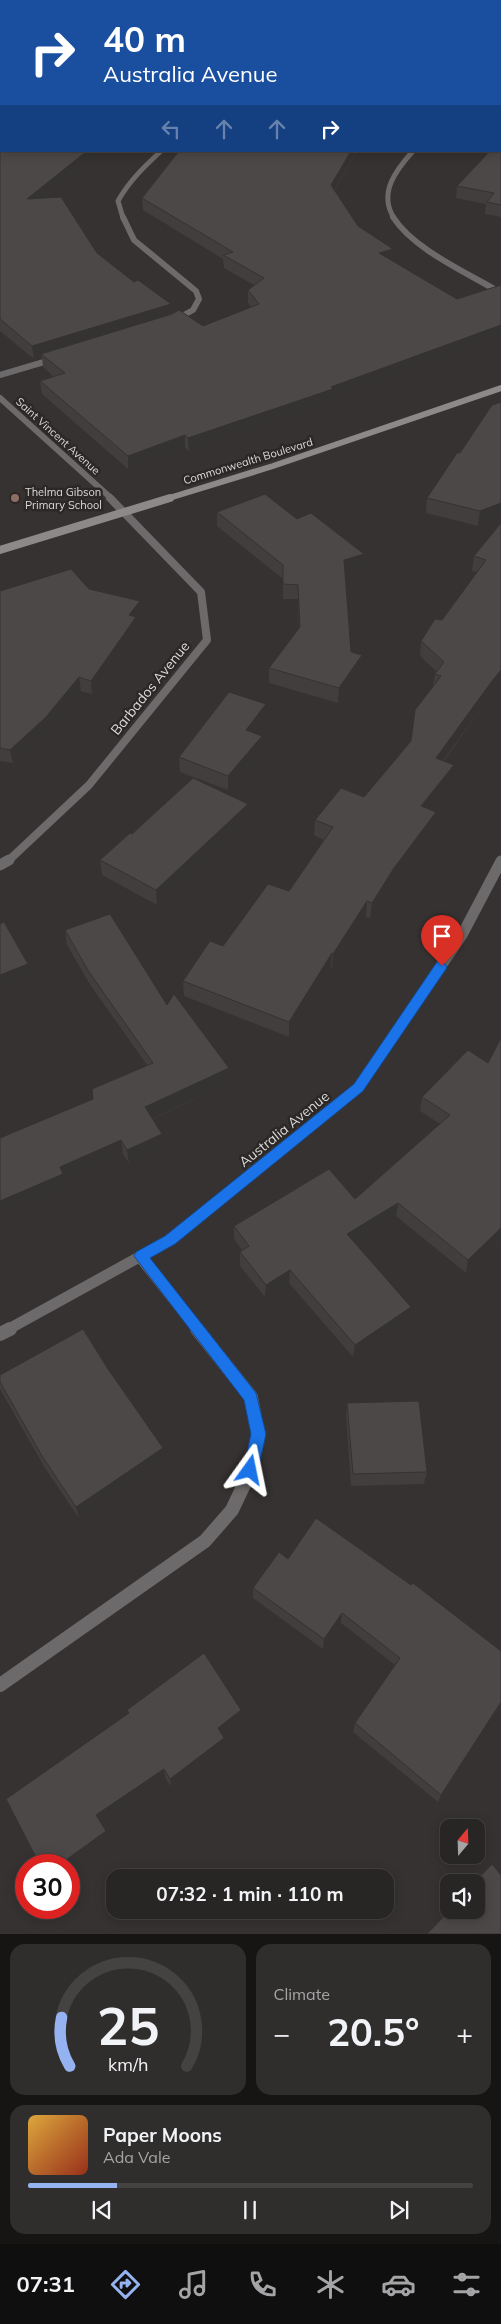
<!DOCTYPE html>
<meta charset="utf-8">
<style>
:root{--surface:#282625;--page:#302e2d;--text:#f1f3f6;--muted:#a5a5a7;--line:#444342;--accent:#95b2f1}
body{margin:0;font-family:Mulish,sans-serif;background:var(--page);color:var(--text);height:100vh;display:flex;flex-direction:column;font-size:19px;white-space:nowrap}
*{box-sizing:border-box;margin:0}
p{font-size:16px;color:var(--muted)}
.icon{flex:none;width:28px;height:28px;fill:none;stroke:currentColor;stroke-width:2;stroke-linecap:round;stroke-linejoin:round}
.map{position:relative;height:1934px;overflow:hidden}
.details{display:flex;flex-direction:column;gap:10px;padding:10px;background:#161514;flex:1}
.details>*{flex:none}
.top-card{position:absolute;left:0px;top:0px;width:501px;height:152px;box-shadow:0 2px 12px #0003,0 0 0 1px var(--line);background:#1a4fa0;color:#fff;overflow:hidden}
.needle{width:32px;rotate:19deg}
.tools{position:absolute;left:440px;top:1819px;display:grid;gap:10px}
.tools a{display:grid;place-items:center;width:45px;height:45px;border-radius:10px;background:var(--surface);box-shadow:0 2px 12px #0003,0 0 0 1px var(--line);font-size:25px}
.speed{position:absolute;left:15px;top:1854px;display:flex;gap:10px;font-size:25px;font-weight:700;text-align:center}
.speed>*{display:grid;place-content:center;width:65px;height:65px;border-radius:50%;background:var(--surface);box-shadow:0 2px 12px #0003,0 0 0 1px var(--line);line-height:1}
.speed .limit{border:8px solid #d22;background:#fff;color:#111}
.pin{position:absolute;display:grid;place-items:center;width:42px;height:42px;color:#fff;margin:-51px -21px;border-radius:50% 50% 50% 0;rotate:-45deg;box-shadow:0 0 5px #0007}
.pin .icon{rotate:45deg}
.me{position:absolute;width:55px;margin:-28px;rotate:12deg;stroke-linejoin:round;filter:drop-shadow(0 0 4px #0008)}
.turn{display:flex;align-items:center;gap:18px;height:105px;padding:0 20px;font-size:22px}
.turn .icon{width:65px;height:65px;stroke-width:2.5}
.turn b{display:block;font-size:35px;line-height:42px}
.lanes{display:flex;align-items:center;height:48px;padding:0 20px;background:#0003;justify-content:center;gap:25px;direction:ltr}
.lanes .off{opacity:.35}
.big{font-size:38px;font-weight:700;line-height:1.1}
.details .widget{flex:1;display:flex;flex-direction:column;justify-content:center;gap:8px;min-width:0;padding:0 18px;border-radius:15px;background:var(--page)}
.details .dial{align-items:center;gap:0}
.dial svg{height:130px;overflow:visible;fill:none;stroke:var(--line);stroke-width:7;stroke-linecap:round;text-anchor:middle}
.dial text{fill:var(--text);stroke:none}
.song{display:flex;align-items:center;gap:15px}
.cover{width:60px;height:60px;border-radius:8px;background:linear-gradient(135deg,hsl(40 70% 55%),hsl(10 70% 35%))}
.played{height:5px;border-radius:2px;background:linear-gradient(90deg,var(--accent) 20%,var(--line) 20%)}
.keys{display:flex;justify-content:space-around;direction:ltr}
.heat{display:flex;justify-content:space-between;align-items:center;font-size:28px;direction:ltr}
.details .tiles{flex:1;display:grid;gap:10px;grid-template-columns:1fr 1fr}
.widget:last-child{grid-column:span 2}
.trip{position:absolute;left:106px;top:1869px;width:288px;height:50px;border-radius:15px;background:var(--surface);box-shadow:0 2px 12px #0003,0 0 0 1px var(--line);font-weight:700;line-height:50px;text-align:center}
.menu{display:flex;height:80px;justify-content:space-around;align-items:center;background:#100f0f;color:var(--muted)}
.menu .icon{width:35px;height:35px}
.menu .active{color:var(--accent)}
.menu b{font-size:22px;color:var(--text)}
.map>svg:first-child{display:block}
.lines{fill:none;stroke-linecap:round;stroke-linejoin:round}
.street-far4{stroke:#6c6a6a;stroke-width:5}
.street-far3{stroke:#6c6a6a;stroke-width:6}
.street-far2{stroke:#6c6a6a;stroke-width:8}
.street-far1{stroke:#6c6a6a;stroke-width:11}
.street{stroke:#6c6a6a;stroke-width:14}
.secondary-far1{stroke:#8c8988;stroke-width:6}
.secondary{stroke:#8c8988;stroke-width:8}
.wall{fill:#413e3d}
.shaded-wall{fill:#353232}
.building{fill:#4c4847;stroke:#353232}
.route{fill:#1a73e8;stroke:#114b97}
.education-dot{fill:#8d6e63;stroke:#2c2827;stroke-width:2}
.labels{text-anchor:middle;stroke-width:5;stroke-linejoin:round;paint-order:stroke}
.far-street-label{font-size:11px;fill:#dcdad9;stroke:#2c2827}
.far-poi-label{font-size:11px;fill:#dcdad9;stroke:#2c2827;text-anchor:start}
.street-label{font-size:14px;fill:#dcdad9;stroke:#2c2827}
</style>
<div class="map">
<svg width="501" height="1934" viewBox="0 0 501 1934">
<rect width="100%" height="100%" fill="#363231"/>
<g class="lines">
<g class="street-far4">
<path d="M123,218L118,201C129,181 145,166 161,151"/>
<path d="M394,218C378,193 396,170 413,151"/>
</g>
<g class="street-far3">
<polyline points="123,217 134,240 196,291 199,299 193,310 175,320"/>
<path d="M393,217C414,250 468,273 501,293"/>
<polyline points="0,375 54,359"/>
<polyline points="0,398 112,499"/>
</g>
<polyline class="street-far2" points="7,862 89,785 207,640 201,592 110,498"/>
<g class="street-far1">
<polyline points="0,865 9,860"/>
<polyline points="140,1257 198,1330"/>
<polyline points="7,1330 170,1240 358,1088 462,935 501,861"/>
</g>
<g class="street">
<polyline points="0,1334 10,1329"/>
<polyline points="0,1685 205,1541 232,1510 251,1470 258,1434 251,1397 197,1329"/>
</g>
<polyline class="secondary-far1" points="166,499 273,466 501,388"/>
<polyline class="secondary" points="0,550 170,498"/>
</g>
<g class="wall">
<polygon points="0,0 103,151 44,198 97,253 171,314 203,326 251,307 248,303 248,290 254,285 224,268 223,259 143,210 142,198 357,152 334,191 358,226 392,261 457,299 501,285 501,337 333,399 333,402 189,451 185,448 128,469 42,394 40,381 54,377 43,367 42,357 34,359 0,331"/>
<polygon points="501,86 501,217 485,214 486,204 456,198 457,186 488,154 485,153 485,151 500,151"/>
<polygon points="501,402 501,517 478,526 426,513 427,498 460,453"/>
<polygon points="217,512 297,519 364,554 363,568 345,574 351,652 362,655 360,669 338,703 269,683 269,668 299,628 298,599 283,599 283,579 217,526"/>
<polygon points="501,523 501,683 490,696 444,761 452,780 429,809 434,827 392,883 370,918 366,917 332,969 331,968 289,1037 184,996 183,981 223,946 289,891 324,840 314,835 315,820 364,797 411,741 433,686 435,674 436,671 420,656 421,641 442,620 477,572 472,571 474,556"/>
<polygon points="89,589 141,614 136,621 137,630 92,694 81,691 48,731 13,763 0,761 0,591"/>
<polygon points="266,704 266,718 254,733 262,736 262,751 228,790 180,772 179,757"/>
<polygon points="248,804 248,818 157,905 102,875 100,860 132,834"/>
<polygon points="65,930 167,1005 229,1083 153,1119 162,1134 164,1148 129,1163 123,1154 64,1180 66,1187 0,1215 0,1138 93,1100 147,1065 91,986 67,945"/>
<polygon points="468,1050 501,1238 466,1273 396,1216 354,1242 409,1319 353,1357 289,1283 265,1297 240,1266 240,1252 243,1251 234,1239 234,1226 355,1199 440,1124 420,1111 422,1097"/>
<polygon points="0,1375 165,1460 79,1518 45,1468 0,1389"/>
<polygon points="347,1403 427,1472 424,1484 351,1486 346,1415"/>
<polygon points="288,1559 501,1651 501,1704 438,1802 353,1732 355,1723 395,1665 341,1623 323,1649 253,1598 253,1588"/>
<polygon points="127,1710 241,1710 241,1719 221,1734 224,1738 224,1746 171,1787 165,1777 100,1822 108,1838 69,1867 69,1865 128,1714"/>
</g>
<g class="shaded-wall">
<polygon points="501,14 501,24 500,24 500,15"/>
<polygon points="87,151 103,151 28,211 27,199"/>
<polygon points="351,151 357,151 330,197 331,185"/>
<polygon points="393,249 392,261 379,253"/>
<polygon points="171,304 171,316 41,354 42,357 34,359 32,346"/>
<polygon points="501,325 501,337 333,399 333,402 189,451 188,438"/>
<polygon points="185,435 185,448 128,469 128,456"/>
<polygon points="501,503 501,517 478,526 480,511"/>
<polygon points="364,554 363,568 344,575 344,560"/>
<polygon points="140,601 141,614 136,621 137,630 92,694 91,681 129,615"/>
<polygon points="362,655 360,669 338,703 339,688"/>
<polygon points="501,670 501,683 490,696 434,773 436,758 492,681"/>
<polygon points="79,677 81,691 48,731 13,763 10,750"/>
<polygon points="266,704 266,718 246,745 246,730"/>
<polygon points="262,736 262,751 228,790 228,776"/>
<polygon points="454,765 452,780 419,822 421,806"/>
<polygon points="248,804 248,818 157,905 156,890"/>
<polygon points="436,812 434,827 392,883 370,918 372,903 394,868"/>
<polygon points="367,901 366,917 332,969 333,954"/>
<polygon points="332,953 331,968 289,1037 289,1022"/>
<polygon points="28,964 31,978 0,990 0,975"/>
<polygon points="229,1068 229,1083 147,1121 145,1107"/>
<polygon points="162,1134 164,1148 129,1163 127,1150"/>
<polygon points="121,1140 123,1154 64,1180 66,1187 0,1215 0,1201 60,1167"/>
<polygon points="398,1203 396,1216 346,1248 347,1234"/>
<polygon points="501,1228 501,1238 466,1273 468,1260"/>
<polygon points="290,1270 289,1283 265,1297 266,1285"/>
<polygon points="411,1307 409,1319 353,1357 355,1345"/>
<polygon points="163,1448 165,1460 79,1518 76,1507"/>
<polygon points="342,1613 341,1623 323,1649 324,1639"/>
<polygon points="501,1702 501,1704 438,1802 441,1795"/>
<polygon points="241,1710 241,1719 218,1736 218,1728"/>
<polygon points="224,1738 224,1746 171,1787 170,1779"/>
<polygon points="164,1769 165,1777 99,1823 96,1815"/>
<polygon points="106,1831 108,1838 69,1867 69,1865 59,1865"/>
</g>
<g class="building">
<polygon points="0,0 501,0 501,14 500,15 500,1 1,1 1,151 87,151 27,199 61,197 97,253 134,282 138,280 171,304 32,346 0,319"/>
<polygon points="501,86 501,205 487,202 494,193 457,186 490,151 500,151 500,87"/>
<polygon points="179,151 351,151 331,185 358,226 393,249 379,253 457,299 501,285 501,325 331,387 333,389 188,438 185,435 128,456 40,381 65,373 41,354 172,314 179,310 203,326 259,304 248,290 264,278 223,255 233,252 142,198"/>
<polygon points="501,402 501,503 480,511 427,498 457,453 460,453 492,405"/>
<polygon points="265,494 297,519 311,513 364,554 344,560 351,652 362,655 339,688 269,668 300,627 298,585 283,584 283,565 217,512"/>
<polygon points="501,523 501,670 492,681 436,758 454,765 421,806 436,812 394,868 372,903 367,901 333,954 332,953 289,1022 183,981 210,941 223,946 268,884 289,891 333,827 315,820 341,788 364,797 411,741 415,710 441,676 435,674 444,662 421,641 435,619 442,620 486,560 474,556"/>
<polygon points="71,569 89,589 140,601 129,615 136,617 91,681 79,677 46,717 10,750 0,748 0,591"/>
<polygon points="229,692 266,704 246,730 262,736 228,776 179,757"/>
<polygon points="193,778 248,804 156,890 100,860 130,833 132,834"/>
<polygon points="110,914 167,1005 174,994 229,1068 145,1107 162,1134 127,1150 121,1140 60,1167 63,1174 0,1201 0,1138 93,1099 92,1089 153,1063 89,972 65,930"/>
<polygon points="4,922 28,964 0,975 0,924"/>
<polygon points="501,1038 501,1228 468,1260 398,1203 347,1234 411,1307 355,1345 290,1270 266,1285 240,1252 249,1246 234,1226 329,1169 355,1199 450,1115 422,1097 468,1050 488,1063"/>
<polygon points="83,1329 108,1369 163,1448 76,1507 42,1456 0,1382 0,1375"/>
<polygon points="419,1401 427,1472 353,1474 347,1403"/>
<polygon points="316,1518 411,1585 413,1583 501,1651 501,1702 441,1795 355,1723 400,1658 342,1613 324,1639 253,1588 279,1552 288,1559"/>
<polygon points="204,1653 241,1710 218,1728 224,1738 170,1779 164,1769 96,1815 106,1831 59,1865 40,1865 6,1799 129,1713 127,1710"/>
<polygon points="492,1864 501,1875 501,1934 427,1934 450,1910 476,1910 476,1882 475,1882"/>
</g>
<polygon class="route" points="442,961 447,966 446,969 363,1091 175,1244 150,1258 256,1393 266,1434 258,1470 256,1475 250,1477 245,1475 243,1470 251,1434 244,1400 134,1256 136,1252 165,1236 354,1084 437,962"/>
<circle class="education-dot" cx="15" cy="498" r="5"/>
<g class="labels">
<g class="far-street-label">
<text transform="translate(58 436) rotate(42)" y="4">Saint Vincent Avenue</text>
<text transform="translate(248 461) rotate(-17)" y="4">Commonwealth Boulevard</text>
</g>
<g class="far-poi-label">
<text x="25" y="496">Thelma Gibson<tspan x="25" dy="13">Primary School</tspan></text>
</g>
<g class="street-label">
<text transform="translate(150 688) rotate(-51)" y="5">Barbados Avenue</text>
<text transform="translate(284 1129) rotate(-39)" y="5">Australia Avenue</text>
</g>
</g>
</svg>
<div class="tools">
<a><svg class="needle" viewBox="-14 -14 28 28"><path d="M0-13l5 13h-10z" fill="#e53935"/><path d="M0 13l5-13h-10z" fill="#a5a5a7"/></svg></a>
<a><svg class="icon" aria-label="sound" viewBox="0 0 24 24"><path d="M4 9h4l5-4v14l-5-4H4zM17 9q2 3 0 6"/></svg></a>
</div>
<div class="speed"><div class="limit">30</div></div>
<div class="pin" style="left:442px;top:966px;background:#d93025"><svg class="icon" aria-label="arrive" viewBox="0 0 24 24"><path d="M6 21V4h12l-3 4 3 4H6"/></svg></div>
<svg class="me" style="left:250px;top:1470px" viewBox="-20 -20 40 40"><path d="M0-17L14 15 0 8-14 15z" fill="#1a73e8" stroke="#fff" stroke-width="4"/></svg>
<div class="trip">07:32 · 1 min · 110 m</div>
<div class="top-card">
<div class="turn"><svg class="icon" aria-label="right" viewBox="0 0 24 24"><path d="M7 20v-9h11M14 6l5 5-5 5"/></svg><div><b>40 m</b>Australia Avenue</div></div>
<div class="lanes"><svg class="icon off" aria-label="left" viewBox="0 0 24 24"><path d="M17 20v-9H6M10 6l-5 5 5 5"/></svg><svg class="icon off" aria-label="ahead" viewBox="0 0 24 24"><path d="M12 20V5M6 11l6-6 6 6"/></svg><svg class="icon off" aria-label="ahead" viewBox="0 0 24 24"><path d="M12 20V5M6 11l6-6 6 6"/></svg><svg class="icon" aria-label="right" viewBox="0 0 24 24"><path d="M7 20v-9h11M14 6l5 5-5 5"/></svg></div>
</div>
</div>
<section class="details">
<div class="tiles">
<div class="widget dial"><svg viewBox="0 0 100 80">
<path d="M14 69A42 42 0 1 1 86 69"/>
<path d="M14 69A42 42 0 0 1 9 39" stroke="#95b2f1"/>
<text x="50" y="56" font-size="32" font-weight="700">25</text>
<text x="50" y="72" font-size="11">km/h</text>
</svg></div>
<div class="widget"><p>Climate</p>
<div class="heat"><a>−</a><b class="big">20.5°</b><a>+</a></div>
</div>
<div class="widget">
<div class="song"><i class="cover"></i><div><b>Paper Moons</b><p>Ada Vale</p></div></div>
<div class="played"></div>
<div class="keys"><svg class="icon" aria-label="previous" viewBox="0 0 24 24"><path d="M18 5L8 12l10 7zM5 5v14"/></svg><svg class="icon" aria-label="pause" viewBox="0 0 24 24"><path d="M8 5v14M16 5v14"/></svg><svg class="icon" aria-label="next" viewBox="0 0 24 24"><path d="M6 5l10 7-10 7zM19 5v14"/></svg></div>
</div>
</div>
</section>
<nav class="menu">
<b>07:31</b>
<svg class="icon active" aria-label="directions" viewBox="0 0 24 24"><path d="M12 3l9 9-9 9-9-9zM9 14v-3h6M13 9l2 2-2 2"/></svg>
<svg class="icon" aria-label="music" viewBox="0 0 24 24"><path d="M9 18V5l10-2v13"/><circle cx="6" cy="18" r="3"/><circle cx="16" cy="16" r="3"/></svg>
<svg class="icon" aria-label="phone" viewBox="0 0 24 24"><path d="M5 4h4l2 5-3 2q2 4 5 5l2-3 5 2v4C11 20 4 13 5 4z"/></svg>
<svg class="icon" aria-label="climate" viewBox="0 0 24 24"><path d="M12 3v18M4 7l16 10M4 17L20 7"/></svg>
<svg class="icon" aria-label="car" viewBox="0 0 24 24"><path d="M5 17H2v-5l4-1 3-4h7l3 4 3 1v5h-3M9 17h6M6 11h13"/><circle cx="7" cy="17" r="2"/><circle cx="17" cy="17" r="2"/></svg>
<svg class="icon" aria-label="filters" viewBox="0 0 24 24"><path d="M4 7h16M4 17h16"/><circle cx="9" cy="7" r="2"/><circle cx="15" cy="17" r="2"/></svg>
</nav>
